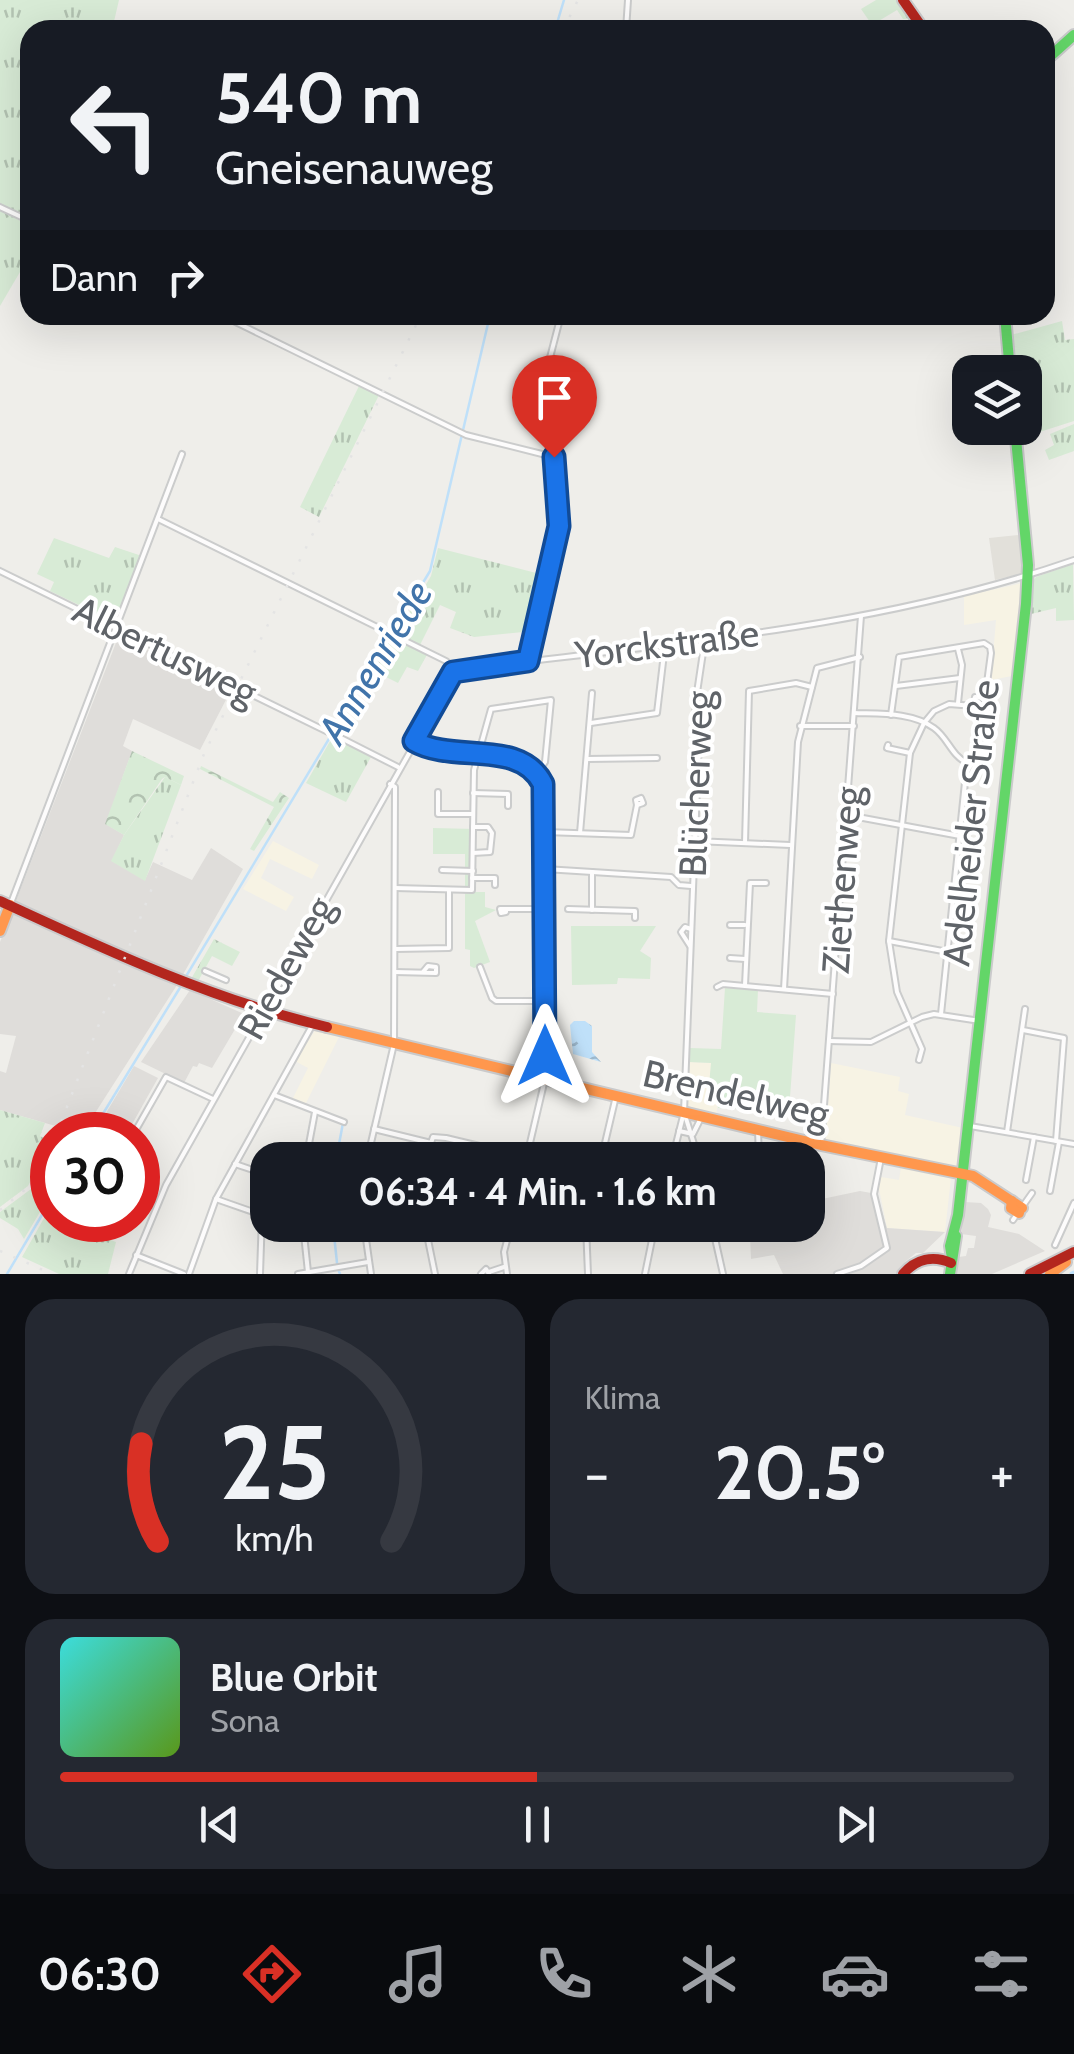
<!DOCTYPE html>
<html lang="de">
<meta charset="utf-8">
<style>
:root{--surface:#171b24;--page:#242831;--text:#f1f3f6;--muted:#9ea1a6;--line:#363941;--accent:#d93025}
body{margin:0;font-family:Cabin,sans-serif;background:var(--page);color:var(--text);height:100vh;display:flex;flex-direction:column;font-size:38px;white-space:nowrap}
*{box-sizing:border-box;margin:0}
p{font-size:32px;color:var(--muted)}
.icon{flex:none;width:55px;height:55px;fill:none;stroke:currentColor;stroke-width:2;stroke-linecap:round;stroke-linejoin:round}
.map{position:relative;height:1274px;overflow:hidden}
.side{display:flex;flex-direction:column;gap:25px;padding:25px;background:#0d0f14;flex:1}
.side>*{flex:none}
.guide{position:absolute;left:20px;top:20px;width:1035px;height:305px;border-radius:30px;box-shadow:0 10px 40px #0002;background:#171b24;color:var(--text);overflow:hidden}
.tools{position:absolute;left:952px;top:355px;display:grid;gap:20px}
.tools a{display:grid;place-items:center;width:90px;height:90px;border-radius:20px;background:var(--surface);box-shadow:0 10px 40px #0002;font-size:50px}
.speed{position:absolute;left:30px;top:1112px;display:flex;gap:20px;font-size:50px;font-weight:700;text-align:center}
.speed>*{display:grid;place-content:center;width:130px;height:130px;border-radius:50%;background:var(--surface);box-shadow:0 10px 40px #0002;line-height:1}
.speed .limit{border:15px solid #d22;background:#fff;color:#111}
.pin{position:absolute;display:grid;place-items:center;width:85px;height:85px;color:#fff;margin:-102px -42px;border-radius:50% 50% 50% 0;rotate:-45deg;box-shadow:0 0 10px #0007}
.pin .icon{rotate:45deg}
.me{position:absolute;width:110px;margin:-55px;rotate:0deg;stroke-linejoin:round;filter:drop-shadow(0 0 8px #0008)}
.turn{display:flex;align-items:center;gap:35px;height:210px;padding:0 30px;font-size:45px}
.turn .icon{width:130px;height:130px;stroke-width:2.5}
.turn b{display:block;font-size:70px;line-height:85px}
.then{display:flex;align-items:center;height:95px;padding:0 30px;background:#0003;gap:20px;font-size:38px}
.big{font-size:75px;font-weight:700;line-height:1.1}
.side .card{flex:1;display:flex;flex-direction:column;justify-content:center;gap:15px;min-width:0;padding:0 35px;border-radius:30px;background:var(--page)}
.side .dial{align-items:center;gap:0}
.dial svg{height:260px;overflow:visible;fill:none;stroke:var(--line);stroke-width:7;stroke-linecap:round;text-anchor:middle}
.dial text{fill:var(--text);stroke:none}
.song{display:flex;align-items:center;gap:30px}
.cover{width:120px;height:120px;border-radius:15px;background:linear-gradient(135deg,hsl(180 70% 55%),hsl(90 70% 35%))}
.played{height:10px;border-radius:5px;background:linear-gradient(90deg,var(--accent) 50%,var(--line) 50%)}
.keys{display:flex;justify-content:space-around;direction:ltr}
.heat{display:flex;justify-content:space-between;align-items:center;font-size:55px;direction:ltr}
.side .tiles{flex:1;display:grid;gap:25px;grid-template-columns:1fr 1fr}
.card:last-child{grid-column:span 2}
.trip{position:absolute;left:250px;top:1142px;width:575px;height:100px;border-radius:30px;background:var(--surface);box-shadow:0 10px 40px #0002;font-weight:700;line-height:100px;text-align:center}
.tabs{display:flex;height:160px;justify-content:space-around;align-items:center;background:#090b0e;color:var(--muted)}
.tabs .icon{width:70px;height:70px}
.tabs .selected{color:var(--accent)}
.tabs b{font-size:45px;color:var(--text)}
.map>svg:first-child{display:block}
.commercial{fill:#f7f3e4}
.industrial{fill:#dfddda}
.education{fill:#e2e0da}
.grass{fill:url(#grass-tufts)}
.forest{fill:url(#forest-crowns)}
.green{fill:#d8ebd6}
.water{fill:url(#water-ripples)}
.lines{fill:none;stroke-linecap:round;stroke-linejoin:round}
.stream{stroke:#bfe0f9;stroke-width:2.5}
.canal{stroke:#bfe0f9;stroke-width:5}
.street-casing{stroke:#cbcccc;stroke-width:8}
.fast-casing{stroke:#cacacb;stroke-width:14}
.slow-casing{stroke:#cacacb;stroke-width:14}
.jam-casing{stroke:#cacacb;stroke-width:14}
.street{stroke:#fdfcfc;stroke-width:4}
.fast{stroke:#63d668;stroke-width:10}
.slow{stroke:#ff974d;stroke-width:10}
.jam{stroke:#b3261e;stroke-width:10}
.rail{stroke:#e4e4e4;stroke-width:2.5;stroke-dasharray:2.5 12;stroke-linecap:butt}
.route-casing{stroke:#114b97;stroke-width:25}
.route{stroke:#1a73e8;stroke-width:18}
.labels{text-anchor:middle;stroke-width:8;stroke-linejoin:round;paint-order:stroke}
.street-label{font-size:38px;fill:#5f6368;stroke:#fff}
.water-label{font-size:40px;font-style:italic;fill:#4174aa;stroke:#fff}
</style>
<div class="map">
<svg width="1074" height="1274" viewBox="0 0 1074 1274">
<defs>
<pattern id="grass-tufts" width="24" height="20" patternUnits="userSpaceOnUse" patternTransform="scale(2.5)"><rect width="24" height="20" fill="#d8ebd6"/><path d="M3 7l-1-3M5 7V3M7 7l1-3M15 17l-1-3M17 17v-4M19 17l1-3" fill="none" stroke="#b2c2b1"/></pattern>
<pattern id="forest-crowns" width="20" height="18" patternUnits="userSpaceOnUse" patternTransform="scale(2.5)"><rect width="20" height="18" fill="#d8ebd6"/><path d="M2 6a3 3 0 1 1 6 0M12 15a3 3 0 1 1 6 0" fill="none" stroke="#b2c2b1"/></pattern>
<pattern id="water-ripples" width="26" height="14" patternUnits="userSpaceOnUse" patternTransform="scale(2.5)"><rect width="26" height="14" fill="#bfe0f9"/><path d="M2 4q2-2 4 0t4 0M15 11q2-2 4 0t4 0" fill="none" stroke="#9eb9cd"/></pattern>
</defs>
<rect width="100%" height="100%" fill="#efeeea"/>
<g class="commercial">
<polygon points="1022,583 1012,676 991,680 996,620 964,625 964,596"/>
<polygon points="273,841 319,865 312,879 270,859 261,878 294,897 286,911 243,889"/>
<polygon points="316,1029 340,1035 305,1105 292,1100 308,1068 295,1061"/>
<polygon points="689,1062 712,1063 708,1095 719,1097 716,1116 688,1106"/>
<polygon points="831,1063 900,1077 898,1091 909,1094 905,1115 963,1128 958,1167 954,1169 825,1142"/>
<polygon points="901,1167 951,1178 945,1232 887,1228 878,1184 881,1177 899,1180"/>
</g>
<g class="industrial">
<polygon points="119,635 230,692 200,750 133,719 123,746 132,751 106,824 124,835 112,861 145,880 153,862 192,880 211,848 243,869 177,985 81,1135 57,1135 59,1127 0,1110 0,1071 6,1073 16,1036 0,1034 0,942"/>
<polygon points="190,990 244,1014 212,1068 199,1063 197,1067 193,1066 184,1083 141,1062"/>
<polygon points="134,1066 158,1078 126,1135 93,1135"/>
<polygon points="860,1191 871,1193 880,1204 887,1228 945,1232 923,1253 916,1253 906,1261 896,1274 783,1274 774,1255 751,1259 750,1236 767,1234 771,1225 808,1225 808,1206 822,1204 822,1199"/>
<polygon points="965,1202 981,1203 988,1209 991,1215 988,1227 1019,1234 1045,1251 992,1274 956,1274 958,1257 966,1256 968,1248 974,1248 976,1236 961,1234"/>
</g>
<polygon class="education" points="1019,535 1023,568 1020,574 995,580 989,538"/>
<g class="grass">
<polygon points="0,0 119,0 112,30 30,30 30,218 0,204"/>
<polygon points="876,0 899,0 913,19 903,19 897,10 872,25 861,9"/>
<polygon points="0,210 30,226 30,255 0,306"/>
<polygon points="1062,321 1065,340 1074,339 1074,421 1021,438 1020,428 1025,428 1025,372 1016,372 1015,363 1030,357 1015,359 1011,335"/>
<polygon points="359,386 379,395 319,517 300,507"/>
<polygon points="1074,424 1074,451 1049,460 1045,450 1054,445 1050,434"/>
<polygon points="54,538 109,558 115,547 142,556 114,622 50,591 54,582 37,574"/>
<polygon points="438,548 544,575 533,631 474,637 450,628 456,612 440,605 420,645 397,633 431,576"/>
<polygon points="1073,564 1074,620 1056,621 1056,608 1031,614 1033,581 1036,577"/>
<polygon points="391,637 428,653 418,671 407,667 398,683 374,671"/>
<polygon points="333,736 371,757 346,802 306,783"/>
<polygon points="165,777 181,785 145,881 111,861 124,835"/>
<polygon points="214,939 240,952 232,966 212,956 196,985 191,979"/>
<polygon points="0,1110 45,1123 40,1136 51,1142 28,1186 0,1207"/>
<polygon points="52,1148 50,1195 24,1239 18,1229 0,1218 0,1212 31,1189"/>
<polygon points="52,1204 52,1220 91,1220 91,1232 116,1242 108,1274 59,1274 22,1257"/>
</g>
<g class="forest">
<polygon points="132,751 184,776 181,785 165,777 162,779 124,835 105,824"/>
<polygon points="201,766 273,802 280,792 289,798 254,851 250,849 274,807 200,769"/>
</g>
<g class="green">
<polygon points="433,828 475,829 474,892 485,892 485,907 496,910 475,921 490,962 474,968 470,966 470,950 465,949 465,854 433,854"/>
<polygon points="571,926 656,926 640,951 651,958 650,979 618,978 617,984 572,985"/>
<polygon points="725,988 758,990 757,1012 796,1015 789,1111 718,1108 719,1097 708,1096 711,1063 689,1062 690,1048 721,1049"/>
</g>
<polygon class="water" points="574,1021 585,1021 592,1026 592,1052 601,1062 573,1054 570,1025"/>
<g class="lines">
<g class="stream">
<polyline points="555,30 564,0"/>
<polyline points="185,978 430,571 490,315"/>
<polyline points="90,1135 181,986"/>
<polyline points="336,1160 343,1123"/>
<polyline points="333,1225 337,1263"/>
<polyline points="338,1269 340,1274"/>
<polyline points="7,1274 52,1198"/>
</g>
<polyline class="canal" points="1072,1274 1074,1273"/>
<g class="street-casing">
<g id="street">
<polyline points="626,30 628,0"/>
<polyline points="0,207 30,221"/>
<polyline points="221,315 466,435 554,457"/>
<path d="M158,519L446,661L456,670C663,644 876,629 1074,560"/>
<polyline points="0,571 330,733"/>
<polyline points="958,649 962,665 958,703"/>
<polyline points="527,661 559,527 546,373 561,315"/>
<polyline points="896,686 960,678"/>
<path d="M854,713C880,714 912,712 934,728C948,738 951,755 967,763L979,752L985,698L975,697L974,706L984,707"/>
<polyline points="891,715 899,657 984,643 990,647 991,653 985,698"/>
<polyline points="591,723 657,713 665,645"/>
<polyline points="800,726 854,726"/>
<polyline points="335,735 398,767"/>
<path d="M414,741C453,765 520,738 543,784L545,1079L526,1160"/>
<polyline points="888,745 887,748 910,753"/>
<polyline points="588,759 657,758"/>
<polyline points="438,792 438,814 472,814"/>
<polyline points="473,793 508,794 508,806"/>
<polygon points="641,798 643,803 637,805 636,800"/>
<polyline points="847,815 960,836"/>
<polyline points="545,832 631,835 637,805"/>
<polyline points="580,833 592,693"/>
<polyline points="695,841 790,845"/>
<polyline points="745,843 749,691 796,683 812,687"/>
<polyline points="473,853 490,852 492,833 488,827 473,827"/>
<polyline points="545,869 671,877 679,885 691,886"/>
<polyline points="442,870 473,871"/>
<polyline points="472,878 495,878 495,885"/>
<polyline points="395,888 472,890 474,770 491,709 551,700 545,762 539,771"/>
<polyline points="11,903 182,454"/>
<polyline points="506,909 500,909 501,913 506,912 506,909 545,909"/>
<polyline points="568,909 635,911 635,918"/>
<polyline points="592,910 592,872"/>
<polyline points="730,925 745,925"/>
<polyline points="889,941 948,952"/>
<polyline points="690,946 681,932 685,927 691,929"/>
<polyline points="396,949 449,948 449,891"/>
<polyline points="730,958 745,959"/>
<polyline points="480,967 492,998 496,1001 542,1001"/>
<polyline points="205,971 226,980"/>
<polyline points="395,972 436,973 436,967 428,966 423,972"/>
<polyline points="745,985 750,883 766,883"/>
<polyline points="717,987 723,984 833,994"/>
<polyline points="784,989 798,742 817,668 860,657"/>
<polyline points="941,1014 967,763"/>
<polyline points="1023,1030 1064,1038 1056,1141"/>
<polyline points="829,1041 871,1042 922,1017 934,1014 980,1021"/>
<polyline points="919,1060 922,1049 897,992 889,941 910,753 924,723 934,711 949,704 974,706"/>
<polyline points="274,1095 344,1122"/>
<polyline points="684,1112 699,1160"/>
<polyline points="970,1126 1074,1144"/>
<polyline points="374,1129 431,1143 433,1137 446,1138 526,1157"/>
<polyline points="758,1130 759,1160"/>
<polyline points="679,1131 693,1134 702,1116"/>
<polyline points="1007,1132 1025,1009"/>
<polyline points="133,1135 166,1077 213,1099"/>
<polyline points="821,1145 861,616"/>
<polyline points="306,1160 315,1112"/>
<polyline points="367,1160 394,1044 395,787 390,784"/>
<polyline points="429,1160 431,1143"/>
<polyline points="601,1160 616,1096"/>
<polyline points="672,1160 684,1112 699,740 695,706 705,639"/>
<polyline points="235,1164 268,1175"/>
<polyline points="1026,1180 1034,1137"/>
<polyline points="1050,1191 1059,1142"/>
<polyline points="216,1199 262,1215 260,1274"/>
<polyline points="1013,1220 1032,1193"/>
<polyline points="303,1225 308,1272"/>
<polyline points="364,1225 371,1274"/>
<polyline points="425,1225 435,1274"/>
<polyline points="586,1225 588,1274"/>
<polyline points="712,1225 723,1274"/>
<polyline points="1055,1245 1074,1203"/>
<polyline points="136,1255 184,1274"/>
<polyline points="489,1272 504,1267"/>
<polyline points="129,1274 166,1185 456,670"/>
<polyline points="189,1274 216,1199 313,1024"/>
<polyline points="298,1274 368,1262"/>
<polyline points="481,1274 486,1269 489,1274"/>
<polyline points="507,1274 504,1252 511,1225"/>
<polyline points="645,1274 655,1225"/>
<polyline points="837,1274 861,1266 887,1248 874,1194 881,1158"/>
</g>
</g>
<g class="fast-casing">
<g id="fast">
<polyline points="1045,61 1074,35"/>
<polyline points="1005,315 1010,372"/>
<polyline points="952,1258 950,1246 958,1215 1026,604 1028,565 1015,428"/>
<polyline points="950,1274 956,1236"/>
</g>
</g>
<g class="slow-casing">
<g id="slow">
<polyline points="0,931 10,905"/>
<polyline points="327,1027 821,1145 973,1176 1022,1208"/>
<polyline points="1012,1201 1011,1208 1019,1213"/>
<polyline points="1050,1274 1066,1262"/>
</g>
</g>
<g class="jam-casing">
<g id="jam">
<polyline points="903,0 924,30"/>
<path d="M0,901C106,950 213,1000 327,1027"/>
<path d="M903,1274C916,1259 933,1255 951,1263"/>
<polyline points="1030,1274 1074,1252"/>
</g>
</g>
<use href="#street" class="street"/>
<use href="#fast" class="fast"/>
<use href="#slow" class="slow"/>
<use href="#jam" class="jam"/>
<g class="rail">
<polyline points="563,30 578,0"/>
<polyline points="56,1135 204,754 421,315"/>
<polyline points="0,1210 33,1183 52,1145"/>
<polyline points="0,1251 52,1274"/>
</g>
</g>
<g class="lines">
<g class="route-casing">
<path id="route" d="M545,1056L543,784C520,738 453,764 414,741L453,672L528,661L559,526L554,457"/>
</g>
<use href="#route" class="route"/>
</g>
<g class="labels">
<g class="street-label">
<text transform="translate(667 644) rotate(-7)" y="13">Yorckstraße</text>
<text transform="translate(165 651) rotate(26)" y="13">Albertusweg</text>
<text transform="translate(696 784) rotate(-88)" y="13">Blücherweg</text>
<text transform="translate(971 823) rotate(-84)" y="13">Adelheider Straße</text>
<text transform="translate(842 880) rotate(-86)" y="13">Ziethenweg</text>
<text transform="translate(286 968) rotate(-61)" y="13">Riedeweg</text>
<text transform="translate(736 1094) rotate(13)" y="13">Brendelweg</text>
</g>
<g class="water-label">
<text transform="translate(375 662) rotate(-59)" y="14">Annenriede</text>
</g>
</g>
</svg>
<div class="tools">
<a><svg class="icon" aria-label="layers" viewBox="0 0 24 24"><path d="M12 4l9 5-9 5-9-5zM3 14l9 5 9-5"/></svg></a>
</div>
<div class="speed"><div class="limit">30</div></div>
<div class="pin" style="left:554px;top:457px;background:#d93025"><svg class="icon" aria-label="arrive" viewBox="0 0 24 24"><path d="M6 21V4h12l-3 4 3 4H6"/></svg></div>
<svg class="me" style="left:545px;top:1056px" viewBox="-20 -20 40 40"><path d="M0-17L14 15 0 8-14 15z" fill="#1a73e8" stroke="#fff" stroke-width="4"/></svg>
<div class="trip">06:34 · 4 Min. · 1.6 km</div>
<div class="guide">
<div class="turn"><svg class="icon" aria-label="left" viewBox="0 0 24 24"><path d="M17 20v-9H6M10 6l-5 5 5 5"/></svg><div><b>540 m</b>Gneisenauweg</div></div>
<div class="then">Dann<svg class="icon" aria-label="right" viewBox="0 0 24 24"><path d="M7 20v-9h11M14 6l5 5-5 5"/></svg></div>
</div>
</div>
<section class="side">
<div class="tiles">
<div class="card dial"><svg viewBox="0 0 100 80">
<path d="M14 69A42 42 0 1 1 86 69"/>
<path d="M14 69A42 42 0 0 1 9 39" stroke="#d93025"/>
<text x="50" y="56" font-size="32" font-weight="700">25</text>
<text x="50" y="72" font-size="11">km/h</text>
</svg></div>
<div class="card"><p>Klima</p>
<div class="heat"><a>−</a><b class="big">20.5°</b><a>+</a></div>
</div>
<div class="card">
<div class="song"><i class="cover"></i><div><b>Blue Orbit</b><p>Sona</p></div></div>
<div class="played"></div>
<div class="keys"><svg class="icon" aria-label="previous" viewBox="0 0 24 24"><path d="M18 5L8 12l10 7zM5 5v14"/></svg><svg class="icon" aria-label="pause" viewBox="0 0 24 24"><path d="M8 5v14M16 5v14"/></svg><svg class="icon" aria-label="next" viewBox="0 0 24 24"><path d="M6 5l10 7-10 7zM19 5v14"/></svg></div>
</div>
</div>
</section>
<nav class="tabs">
<b>06:30</b>
<svg class="icon selected" aria-label="directions" viewBox="0 0 24 24"><path d="M12 3l9 9-9 9-9-9zM9 14v-3h6M13 9l2 2-2 2"/></svg>
<svg class="icon" aria-label="music" viewBox="0 0 24 24"><path d="M9 18V5l10-2v13"/><circle cx="6" cy="18" r="3"/><circle cx="16" cy="16" r="3"/></svg>
<svg class="icon" aria-label="phone" viewBox="0 0 24 24"><path d="M5 4h4l2 5-3 2q2 4 5 5l2-3 5 2v4C11 20 4 13 5 4z"/></svg>
<svg class="icon" aria-label="climate" viewBox="0 0 24 24"><path d="M12 3v18M4 7l16 10M4 17L20 7"/></svg>
<svg class="icon" aria-label="car" viewBox="0 0 24 24"><path d="M5 17H2v-5l4-1 3-4h7l3 4 3 1v5h-3M9 17h6M6 11h13"/><circle cx="7" cy="17" r="2"/><circle cx="17" cy="17" r="2"/></svg>
<svg class="icon" aria-label="filters" viewBox="0 0 24 24"><path d="M4 7h16M4 17h16"/><circle cx="9" cy="7" r="2"/><circle cx="15" cy="17" r="2"/></svg>
</nav>
